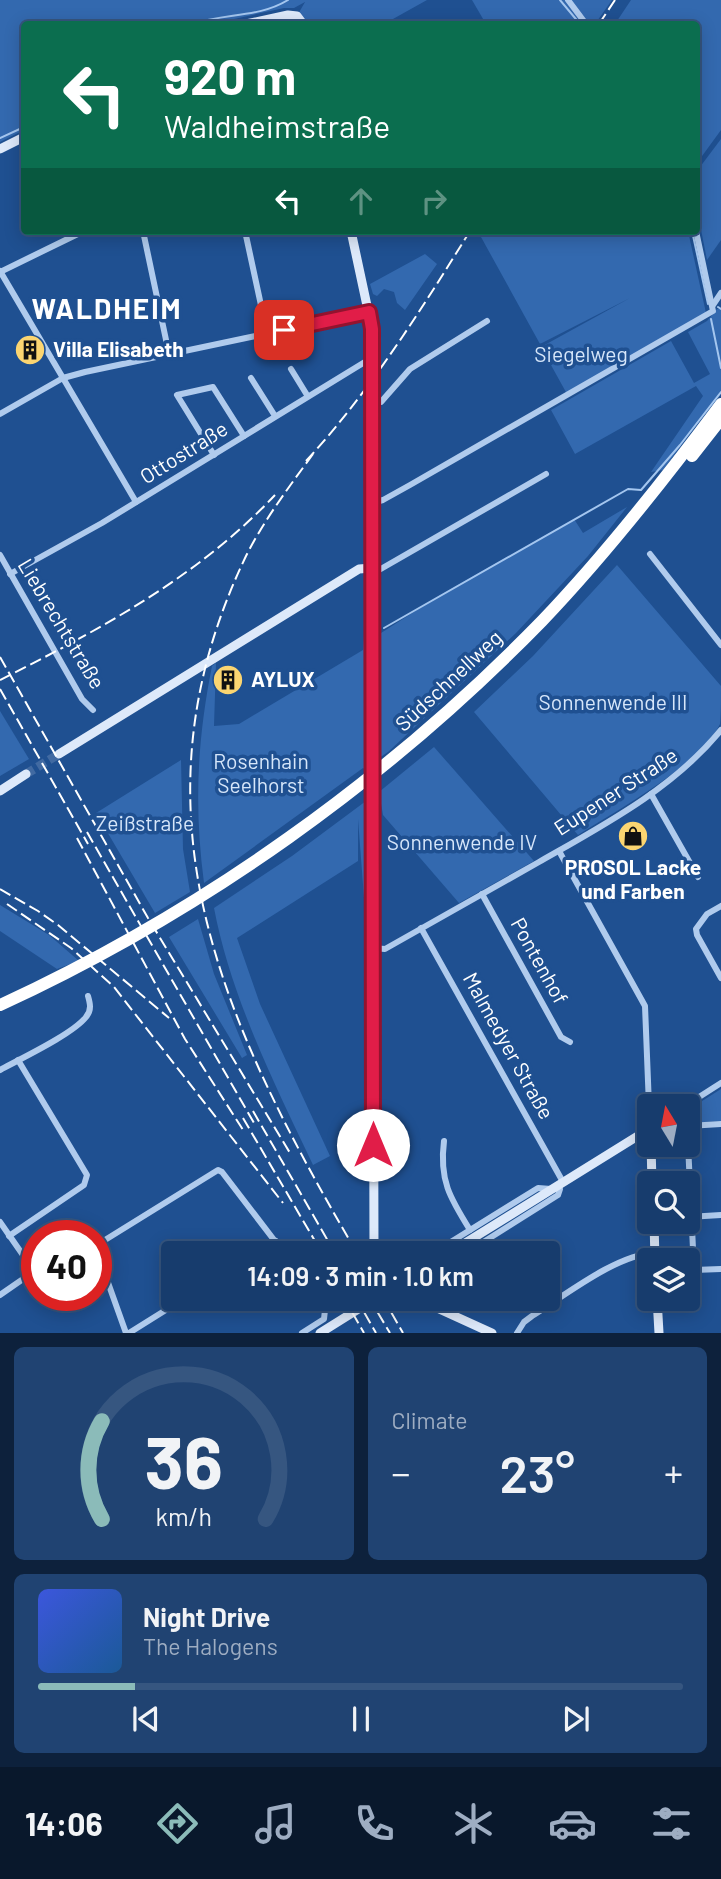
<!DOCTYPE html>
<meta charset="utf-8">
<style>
:root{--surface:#173c6d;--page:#204372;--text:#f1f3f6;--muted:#9eadc2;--line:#365680;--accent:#8bbbb9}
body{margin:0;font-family:Barlow,sans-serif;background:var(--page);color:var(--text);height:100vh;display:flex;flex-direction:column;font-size:26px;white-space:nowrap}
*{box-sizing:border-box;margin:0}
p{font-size:23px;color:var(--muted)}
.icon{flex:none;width:38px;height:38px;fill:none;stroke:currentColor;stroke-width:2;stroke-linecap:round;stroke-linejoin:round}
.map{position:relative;height:1333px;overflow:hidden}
.drawer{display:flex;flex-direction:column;gap:14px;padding:14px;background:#0d213c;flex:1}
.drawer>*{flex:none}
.banner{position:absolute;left:21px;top:21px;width:679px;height:214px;border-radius:7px;box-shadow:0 4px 18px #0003,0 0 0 2px var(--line);background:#0b6e4f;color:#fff;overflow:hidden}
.needle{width:46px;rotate:350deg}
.tools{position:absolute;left:637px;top:1094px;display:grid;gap:14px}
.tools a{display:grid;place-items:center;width:63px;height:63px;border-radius:7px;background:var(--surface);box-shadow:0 4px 18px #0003,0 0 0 2px var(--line);font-size:35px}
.speed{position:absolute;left:21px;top:1220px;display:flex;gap:14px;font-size:35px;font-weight:700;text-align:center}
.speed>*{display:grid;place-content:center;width:91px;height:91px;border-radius:50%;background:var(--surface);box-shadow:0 4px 18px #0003,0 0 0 2px var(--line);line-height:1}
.speed .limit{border:10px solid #d22;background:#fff;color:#111}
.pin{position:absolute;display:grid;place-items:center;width:60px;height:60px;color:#fff;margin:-30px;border-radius:14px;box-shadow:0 4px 10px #0006}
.me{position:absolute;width:77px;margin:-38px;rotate:0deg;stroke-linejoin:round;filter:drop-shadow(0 0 5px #0008)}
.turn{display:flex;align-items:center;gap:24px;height:147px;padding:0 28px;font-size:32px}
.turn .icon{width:91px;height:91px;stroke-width:2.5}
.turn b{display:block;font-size:49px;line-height:60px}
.lanes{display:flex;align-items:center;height:66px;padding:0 28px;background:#0003;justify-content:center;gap:35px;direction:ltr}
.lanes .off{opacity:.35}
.big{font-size:52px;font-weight:600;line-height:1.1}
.drawer .widget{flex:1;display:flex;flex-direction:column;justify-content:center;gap:10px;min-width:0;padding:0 24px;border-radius:10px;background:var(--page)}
.drawer .dial{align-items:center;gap:0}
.dial svg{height:182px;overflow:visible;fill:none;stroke:var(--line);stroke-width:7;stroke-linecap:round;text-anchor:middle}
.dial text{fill:var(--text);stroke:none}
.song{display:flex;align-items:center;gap:21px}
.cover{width:84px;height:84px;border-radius:10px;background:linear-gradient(135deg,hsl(230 70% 55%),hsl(210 70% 35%))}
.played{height:7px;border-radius:4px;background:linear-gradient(90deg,var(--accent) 15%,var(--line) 15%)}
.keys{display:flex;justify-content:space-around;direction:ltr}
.heat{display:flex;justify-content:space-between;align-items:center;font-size:38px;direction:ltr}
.drawer .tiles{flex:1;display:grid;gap:14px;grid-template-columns:1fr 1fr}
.widget:last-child{grid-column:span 2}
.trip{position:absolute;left:161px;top:1241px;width:399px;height:70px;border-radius:7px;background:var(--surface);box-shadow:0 4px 18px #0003,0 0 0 2px var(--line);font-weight:600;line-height:70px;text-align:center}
.menu{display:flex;height:112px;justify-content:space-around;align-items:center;background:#09182c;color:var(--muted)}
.menu .icon{width:49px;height:49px}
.menu .selected{color:var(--accent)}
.menu b{font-size:32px;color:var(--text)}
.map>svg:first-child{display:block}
.green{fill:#3369af}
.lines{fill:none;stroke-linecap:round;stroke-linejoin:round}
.stream{stroke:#a4c6ef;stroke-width:2}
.secondary-tunnel{stroke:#416aa2;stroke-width:9;stroke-dasharray:9 4.5;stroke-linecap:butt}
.street{stroke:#b0cbed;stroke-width:6}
.secondary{stroke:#dde9fa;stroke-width:9}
.highway{stroke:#fff;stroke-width:12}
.rail{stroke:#fff;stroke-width:2;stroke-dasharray:12 5;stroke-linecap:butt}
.secondary-bridge{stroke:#dde9fa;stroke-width:9}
.route-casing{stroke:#92132f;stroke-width:18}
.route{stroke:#e11d48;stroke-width:12}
.labels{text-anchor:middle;stroke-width:7;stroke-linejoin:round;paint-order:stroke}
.poi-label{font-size:21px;font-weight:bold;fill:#fff;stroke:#1f5091;text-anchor:start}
.park-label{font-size:21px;fill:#d6e6fa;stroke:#1f5091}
.street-label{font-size:21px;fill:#fff;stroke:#1f5091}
.district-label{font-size:28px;font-weight:bold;letter-spacing:2px;fill:#fff;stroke:#1f5091}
</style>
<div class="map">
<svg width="721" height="1333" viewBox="0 0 721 1333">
<rect width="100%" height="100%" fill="#1f5091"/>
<g class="green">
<polygon points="0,0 427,0 384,24 303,24 297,16 305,2 294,8 284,8 211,24 24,24 24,130 0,142"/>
<polygon points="472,0 612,0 595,24 486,24"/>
<polygon points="631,0 721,0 721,130 697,163 696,24 615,24"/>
<polygon points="721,139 721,240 707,260 697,209 697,171"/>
<polygon points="485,231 688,231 706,313 567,394 541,347 630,298 540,344 481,237"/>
<polygon points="425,254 437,264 405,310 397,303 394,292 384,289 377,296 373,294 370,284"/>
<polygon points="717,309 721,309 721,391 663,470 651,472 703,396 696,386 575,454 551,410 671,341 694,383 710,374 688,332 707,321"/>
<path d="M627,507L588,556L516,633L388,752L367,766V771L363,768L204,883C194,807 197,741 212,666L216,663L214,726L239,724L363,650L365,622L367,648L379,636L378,619L381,633L442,594L574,519L583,533Z"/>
<path d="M617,565L721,686C721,697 721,715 720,724C701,764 616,811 578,835L474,712L533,656Z"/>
<polygon points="0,711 29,759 0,776"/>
<polygon points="434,747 534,861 459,903 383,815 379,792"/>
<polygon points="181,760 183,849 190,892 155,913 96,813"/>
<path d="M366,801L367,937L358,819V861L237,938L260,1004L330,1156L313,1165C274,1083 231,997 214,908L292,856Z"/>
<polygon points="0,905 49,935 79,961 57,969 0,931"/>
<polygon points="198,919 214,974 247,1055 242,1058 169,937"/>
<polygon points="721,1089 721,1121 688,1123 688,1110"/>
</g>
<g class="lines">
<g class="stream">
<polyline points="560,0 580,24"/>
<path d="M194,24C224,13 259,18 288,0"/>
<polyline points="0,138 24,127"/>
<polyline points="692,231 708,304"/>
<polyline points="718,307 721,309"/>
<polyline points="711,319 721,368"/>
<polyline points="384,628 628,489 641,490 680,445 721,392"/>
</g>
<polyline class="secondary-tunnel" points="26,774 59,754"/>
<g class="street">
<polyline points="568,0 586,24"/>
<polyline points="143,231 169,354"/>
<polyline points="245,231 267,333"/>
<polyline points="0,271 136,502"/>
<polyline points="0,272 84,231"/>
<polyline points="713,305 721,293"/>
<polyline points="291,369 307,395"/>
<polyline points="251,378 275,416"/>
<polyline points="373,403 381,402 410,369 487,321"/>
<polyline points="0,414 63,378 85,372 369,312"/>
<polyline points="214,455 177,395 213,387 244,436"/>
<polyline points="372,503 383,500 410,485 713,311 696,231"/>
<polyline points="650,554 721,645"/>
<polyline points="0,555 82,699 93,710"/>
<polyline points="372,568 379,570 546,474"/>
<polyline points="10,574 102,523 373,357"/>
<polyline points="651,794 698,877"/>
<polyline points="559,851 645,1006 649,1106"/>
<polyline points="482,894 561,1037 570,1042"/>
<polyline points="721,906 707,914 696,929 697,935 721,978"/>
<polyline points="421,928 563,1182"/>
<path d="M373,948L385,949C436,920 488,891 539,862C604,825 674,788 721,730"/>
<path d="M0,1070C20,1059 73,1034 86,1017C92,1010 90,1003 88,996"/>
<polyline points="685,1106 721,1083"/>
<polyline points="688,1126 721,1124"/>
<path d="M444,1141C439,1180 450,1198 470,1230"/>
<polyline points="688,1144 694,1270 721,1269"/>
<polyline points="688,1217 721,1215"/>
<polyline points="0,1222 34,1271"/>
<polyline points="9,1236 84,1185 87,1175 18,1060"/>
<polyline points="96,1241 105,1240 218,1170 222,1172 284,1253"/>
<polyline points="96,1249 126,1333"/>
<polyline points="257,1253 276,1241"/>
<polyline points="433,1253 538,1188 551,1189"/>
<polyline points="466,1253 558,1195 560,1189 558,1185"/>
<polyline points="0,1295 36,1270"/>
<polyline points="129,1333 185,1298"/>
<polyline points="302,1333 324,1319 325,1310 317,1298"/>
<path d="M517,1333L524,1322L532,1316C564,1296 617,1254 655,1253"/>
</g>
<g class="secondary">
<polyline points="246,24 288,15 297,16 303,24"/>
<polyline points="0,149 24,137"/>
<polyline points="351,231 372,329 373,768"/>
<polyline points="59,754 359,569 372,568"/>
<polyline points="373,789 374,1253"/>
<polyline points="0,791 26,774"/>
<polyline points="651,1144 652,1183"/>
<polyline points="654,1222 655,1260"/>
<polyline points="449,1253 649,1129"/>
<polyline points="397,1298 404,1307 437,1308 492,1333"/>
<polyline points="657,1298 659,1333"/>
<polyline points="320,1333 376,1298"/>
</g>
<g class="highway">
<polyline points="692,456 721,419"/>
<path d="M0,1005C202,912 387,780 542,621C607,553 665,479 721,404"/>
</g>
<g class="rail">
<polyline points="599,24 615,0"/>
<path d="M313,454C289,487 264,520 246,556C122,814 225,1027 357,1253"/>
<path d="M306,461C369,393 421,310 470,231"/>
<polyline points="0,657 148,918 290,1153"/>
<path d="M0,680C99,630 198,577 275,495"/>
<polyline points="0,689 88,844"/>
<polyline points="87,832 254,1123"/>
<polyline points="77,838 185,1039 245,1133"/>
<polyline points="0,889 38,911 58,925 169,1018"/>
<polyline points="7,904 71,948 114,987 283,1203"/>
<polyline points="253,1111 335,1253"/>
<polyline points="243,1118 322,1253"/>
<polyline points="344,1298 364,1333"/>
<polyline points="356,1298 376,1333"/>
<polyline points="369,1298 390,1333"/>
<polyline points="383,1298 403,1333"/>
</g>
<polyline class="secondary-bridge" points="373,768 373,789"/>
</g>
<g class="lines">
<g class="route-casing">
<polyline id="route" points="284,330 369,312 372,329 373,1145"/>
</g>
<use href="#route" class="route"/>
</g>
<defs>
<g id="building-disc" transform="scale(1.575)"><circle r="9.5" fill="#fbd571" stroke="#1f5091"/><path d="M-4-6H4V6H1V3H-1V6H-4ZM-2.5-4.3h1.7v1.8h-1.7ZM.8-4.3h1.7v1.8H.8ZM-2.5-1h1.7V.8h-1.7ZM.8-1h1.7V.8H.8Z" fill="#111"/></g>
<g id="shop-disc" transform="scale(1.575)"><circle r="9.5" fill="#fbd571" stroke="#1f5091"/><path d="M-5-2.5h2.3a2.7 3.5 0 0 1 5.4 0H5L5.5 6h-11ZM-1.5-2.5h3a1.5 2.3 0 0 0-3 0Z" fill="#111"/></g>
</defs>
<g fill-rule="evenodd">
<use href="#building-disc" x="30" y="350"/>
<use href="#building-disc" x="228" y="680"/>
<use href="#shop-disc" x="633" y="836"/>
</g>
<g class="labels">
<g class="poi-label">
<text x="53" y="357">Villa Elisabeth</text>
<text x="251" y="687">AYLUX</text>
<text x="633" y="875" text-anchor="middle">PROSOL Lacke<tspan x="633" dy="24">und Farben</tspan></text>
</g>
<g class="park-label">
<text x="581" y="362">Siegelweg</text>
<text x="613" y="710">Sonnenwende III</text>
<text x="261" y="769">Rosenhain<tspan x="261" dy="24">Seelhorst</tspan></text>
<text x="145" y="831">Zeißstraße</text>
<text x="462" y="850">Sonnenwende IV</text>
</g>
<g class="street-label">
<text transform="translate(184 453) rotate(-32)" y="7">Ottostraße</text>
<text transform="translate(61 624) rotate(59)" y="7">Liebrechtstraße</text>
<text transform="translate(449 681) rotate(-43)" y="7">Südschnellweg</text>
<text transform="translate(616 792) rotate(-33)" y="7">Eupener Straße</text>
<text transform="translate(539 961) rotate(61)" y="7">Pontenhof</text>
<text transform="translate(508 1046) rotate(61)" y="7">Malmedyer Straße</text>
</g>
<g class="district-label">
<text x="107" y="319">WALDHEIM</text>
</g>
</g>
</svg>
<div class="tools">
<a><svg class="needle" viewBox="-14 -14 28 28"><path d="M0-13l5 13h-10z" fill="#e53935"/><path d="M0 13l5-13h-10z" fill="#9eadc2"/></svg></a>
<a><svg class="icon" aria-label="search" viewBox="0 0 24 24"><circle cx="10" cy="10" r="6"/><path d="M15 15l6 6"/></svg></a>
<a><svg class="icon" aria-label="layers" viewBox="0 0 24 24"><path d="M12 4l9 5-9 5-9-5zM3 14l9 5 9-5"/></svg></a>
</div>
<div class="speed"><div class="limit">40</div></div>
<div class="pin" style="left:284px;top:330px;background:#d93025"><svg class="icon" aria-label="arrive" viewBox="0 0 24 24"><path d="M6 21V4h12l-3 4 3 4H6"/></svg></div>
<svg class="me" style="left:373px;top:1145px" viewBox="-20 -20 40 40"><circle r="19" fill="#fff"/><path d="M0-13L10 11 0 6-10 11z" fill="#e11d48"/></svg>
<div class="trip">14:09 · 3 min · 1.0 km</div>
<div class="banner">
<div class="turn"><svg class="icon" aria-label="left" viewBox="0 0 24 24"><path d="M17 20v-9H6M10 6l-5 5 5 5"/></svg><div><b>920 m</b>Waldheimstraße</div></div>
<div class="lanes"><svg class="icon" aria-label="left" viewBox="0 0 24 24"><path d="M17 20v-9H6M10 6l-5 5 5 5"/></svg><svg class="icon off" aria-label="ahead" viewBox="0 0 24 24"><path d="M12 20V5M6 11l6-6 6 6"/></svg><svg class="icon off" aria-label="right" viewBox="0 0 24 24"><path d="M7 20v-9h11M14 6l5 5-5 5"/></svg></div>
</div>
</div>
<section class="drawer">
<div class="tiles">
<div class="widget dial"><svg viewBox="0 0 100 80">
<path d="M14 69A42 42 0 1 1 86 69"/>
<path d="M14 69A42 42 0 0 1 14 26" stroke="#8bbbb9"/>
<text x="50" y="56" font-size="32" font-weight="700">36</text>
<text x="50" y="72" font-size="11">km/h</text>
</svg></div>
<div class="widget"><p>Climate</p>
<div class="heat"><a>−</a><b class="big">23°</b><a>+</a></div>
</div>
<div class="widget">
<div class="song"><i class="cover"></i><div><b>Night Drive</b><p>The Halogens</p></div></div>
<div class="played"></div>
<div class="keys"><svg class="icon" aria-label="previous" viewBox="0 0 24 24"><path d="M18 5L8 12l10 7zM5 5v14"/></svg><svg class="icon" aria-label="pause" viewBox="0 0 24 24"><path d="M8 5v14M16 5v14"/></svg><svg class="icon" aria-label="next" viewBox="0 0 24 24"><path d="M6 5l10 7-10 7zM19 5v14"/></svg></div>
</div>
</div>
</section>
<nav class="menu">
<b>14:06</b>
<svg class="icon selected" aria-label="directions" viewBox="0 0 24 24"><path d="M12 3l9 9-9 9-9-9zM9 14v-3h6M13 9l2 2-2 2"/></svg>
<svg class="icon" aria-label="music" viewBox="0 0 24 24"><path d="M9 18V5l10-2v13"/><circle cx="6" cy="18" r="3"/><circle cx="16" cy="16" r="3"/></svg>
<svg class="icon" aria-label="phone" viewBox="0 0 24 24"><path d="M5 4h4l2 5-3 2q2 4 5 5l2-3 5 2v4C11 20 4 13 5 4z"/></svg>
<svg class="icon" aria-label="climate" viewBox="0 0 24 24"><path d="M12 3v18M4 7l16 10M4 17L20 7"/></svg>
<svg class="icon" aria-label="car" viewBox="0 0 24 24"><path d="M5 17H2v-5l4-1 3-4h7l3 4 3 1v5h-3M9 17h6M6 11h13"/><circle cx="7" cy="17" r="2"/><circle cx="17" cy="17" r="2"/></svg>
<svg class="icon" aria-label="filters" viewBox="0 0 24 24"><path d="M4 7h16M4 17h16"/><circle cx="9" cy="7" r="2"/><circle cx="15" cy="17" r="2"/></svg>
</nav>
